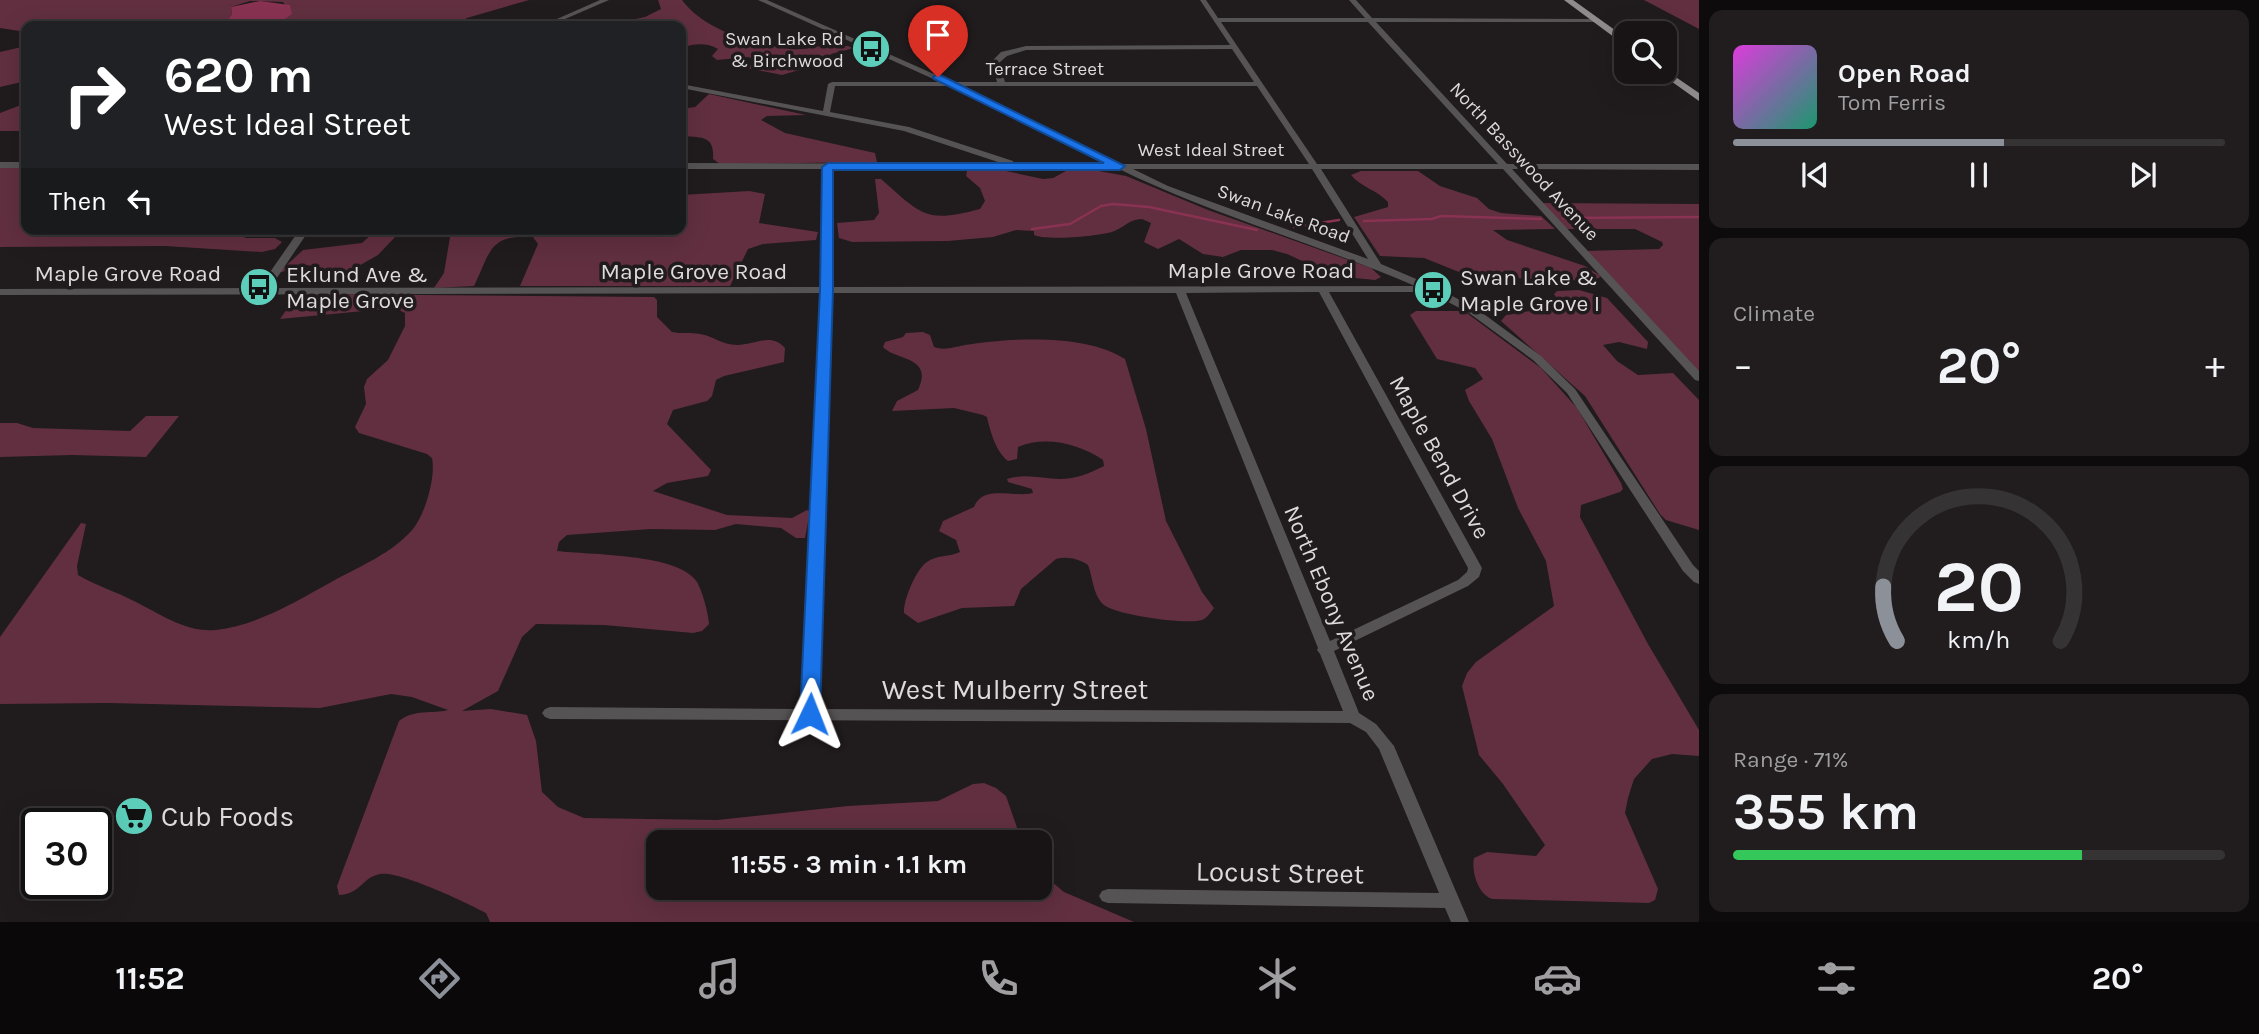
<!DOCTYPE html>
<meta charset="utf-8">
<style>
:root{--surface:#181415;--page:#211d1e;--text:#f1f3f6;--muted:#9f9ea0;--line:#363334;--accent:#8c9099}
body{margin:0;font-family:Karla,sans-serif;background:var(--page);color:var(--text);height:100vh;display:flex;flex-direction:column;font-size:26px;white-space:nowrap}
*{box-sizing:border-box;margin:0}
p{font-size:23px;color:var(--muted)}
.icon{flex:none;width:38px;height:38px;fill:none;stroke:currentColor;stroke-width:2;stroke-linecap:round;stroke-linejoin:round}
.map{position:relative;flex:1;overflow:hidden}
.details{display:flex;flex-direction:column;gap:10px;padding:10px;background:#0d0b0c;width:560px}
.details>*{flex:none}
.hud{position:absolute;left:21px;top:21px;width:665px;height:214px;border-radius:14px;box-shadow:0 7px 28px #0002,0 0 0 2px var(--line);background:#202124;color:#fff;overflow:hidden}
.buttons{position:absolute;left:1614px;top:21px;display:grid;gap:14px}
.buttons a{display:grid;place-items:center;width:63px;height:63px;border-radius:14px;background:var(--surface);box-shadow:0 7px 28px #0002,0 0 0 2px var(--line);font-size:35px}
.speed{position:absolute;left:21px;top:808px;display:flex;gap:14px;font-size:35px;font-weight:700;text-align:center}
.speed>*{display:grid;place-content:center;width:91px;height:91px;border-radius:50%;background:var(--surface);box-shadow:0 7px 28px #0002,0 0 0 2px var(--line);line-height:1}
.speed .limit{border:4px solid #111;border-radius:10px;background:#fff;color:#111}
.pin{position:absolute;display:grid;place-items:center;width:60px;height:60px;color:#fff;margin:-72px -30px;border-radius:50% 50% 50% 0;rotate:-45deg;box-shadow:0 0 7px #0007}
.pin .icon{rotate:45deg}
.me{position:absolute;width:77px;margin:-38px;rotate:2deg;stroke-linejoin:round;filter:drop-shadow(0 0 5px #0008)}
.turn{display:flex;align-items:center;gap:24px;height:147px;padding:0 28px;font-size:32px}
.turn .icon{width:91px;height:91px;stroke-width:2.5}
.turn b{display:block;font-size:49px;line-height:60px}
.then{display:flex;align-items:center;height:66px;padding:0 28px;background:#0003;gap:14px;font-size:26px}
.big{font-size:52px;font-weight:700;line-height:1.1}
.details .widget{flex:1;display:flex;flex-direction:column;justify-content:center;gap:10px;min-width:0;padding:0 24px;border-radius:14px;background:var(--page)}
.details .dial{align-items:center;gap:0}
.dial svg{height:182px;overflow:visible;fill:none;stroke:var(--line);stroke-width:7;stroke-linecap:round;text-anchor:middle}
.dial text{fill:var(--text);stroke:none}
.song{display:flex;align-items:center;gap:21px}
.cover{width:84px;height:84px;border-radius:10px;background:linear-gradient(135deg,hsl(300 70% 55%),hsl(160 70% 35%))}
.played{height:7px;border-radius:4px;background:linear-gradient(90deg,var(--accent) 55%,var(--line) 55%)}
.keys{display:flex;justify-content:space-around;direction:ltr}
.heat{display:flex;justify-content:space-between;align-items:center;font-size:38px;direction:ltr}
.charge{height:10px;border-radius:5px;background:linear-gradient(90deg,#34c759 71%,var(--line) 0)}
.trip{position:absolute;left:646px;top:830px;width:406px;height:70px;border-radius:14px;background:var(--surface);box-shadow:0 7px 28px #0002,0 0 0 2px var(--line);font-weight:700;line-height:70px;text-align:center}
.menu{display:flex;height:112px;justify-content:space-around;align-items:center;background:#0a0808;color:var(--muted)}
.menu .icon{width:49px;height:49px}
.menu .selected{color:var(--accent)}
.menu b{font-size:32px;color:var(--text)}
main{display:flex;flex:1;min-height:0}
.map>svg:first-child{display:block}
.green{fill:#612f40}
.water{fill:#893252}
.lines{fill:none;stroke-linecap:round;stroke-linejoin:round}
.stream{stroke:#893252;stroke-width:2.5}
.minor{fill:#565354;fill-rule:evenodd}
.major{fill:#8f8a8b;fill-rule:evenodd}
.route{fill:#1a73e8;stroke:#114b97;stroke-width:2}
.labels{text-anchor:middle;stroke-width:7;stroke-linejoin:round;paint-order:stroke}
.far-poi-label{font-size:19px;fill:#dedadb;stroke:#201b1c;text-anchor:end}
.far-street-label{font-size:19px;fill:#dedadb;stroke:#201b1c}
.street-label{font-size:23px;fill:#dedadb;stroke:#201b1c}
.poi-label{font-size:23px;fill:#dedadb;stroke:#201b1c;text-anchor:start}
.near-street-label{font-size:28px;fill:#dedadb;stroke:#201b1c}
.near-poi-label{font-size:28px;fill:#dedadb;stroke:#201b1c;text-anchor:start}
</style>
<main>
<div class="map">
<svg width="1699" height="922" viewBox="0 0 1699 922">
<rect width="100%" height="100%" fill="#201b1c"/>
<g class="green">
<polygon points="0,0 529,0 467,18 451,26 275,26 291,14 283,2 250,1 231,7 232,14 223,26 26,26 26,32 0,28"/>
<path d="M658,0H682C704,30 754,45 790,49C816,51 827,39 854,48L831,54L827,62L782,75L747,68L754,61L749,57L717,60L712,56L718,49C706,42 693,44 681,48V26H602L645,17L661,9Z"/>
<polygon points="1644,0 1699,0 1699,29"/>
<polygon points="26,46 26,81 0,87 0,52"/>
<path d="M709,94L806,115L767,116L761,120L785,133L875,153L877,162L720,164L713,159C715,134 700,138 681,136V109L695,107Z"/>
<polygon points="26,103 26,131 0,131 0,113"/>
<polygon points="0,168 26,168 26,229 223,229 246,238 275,238 282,242 275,249 262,252 165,246 0,247"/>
<path d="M1088,169L1126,176L1208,210L1371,268L1381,277L1375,280L1335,276L1287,254L1272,250H1241L1223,257L1203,254L1179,239L1158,249L1144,242L1151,223L1142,219C1129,219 1124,228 1112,232C1098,236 1047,241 1034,235V231L1016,230L993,237L948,241L852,242L839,238L837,223L874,220L879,213L875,179H881C921,214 925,224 980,209L985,201L980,188L966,176L967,171H1006L1043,179L1053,178L1066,171Z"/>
<path d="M1361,171H1418L1440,186L1477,198L1489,209L1501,213L1541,216L1555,229L1493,230L1507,240L1585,266L1601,276L1595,281L1486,277L1464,274L1424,258L1380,256L1354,217L1388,207V202C1377,190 1362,188 1351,175Z"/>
<path d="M749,191L765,194L759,223L818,232L816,240L763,244L748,249L730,286H520L538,244L533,237C489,234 491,251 474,286L434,288L444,273L450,237L441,232L410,231L396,236L378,255L348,272L335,277H326L322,268L307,265L278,273L303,250L362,243L373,233L364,229H681V195Z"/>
<polygon points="1539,203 1699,204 1699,378 1584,251 1659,249 1663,245 1662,242 1635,229 1563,229"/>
<polygon points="1579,290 1607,298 1648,342 1647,349 1619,342 1603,345 1617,361 1638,375 1673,373 1699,400 1699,530 1666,520 1660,514 1585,396 1501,321 1506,315 1562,306 1554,294 1557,291"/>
<path d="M303,294L654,297L657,300V317L672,332C681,334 690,332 700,334C713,336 722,345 737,345C755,345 771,332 785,348L784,362L724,376L716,380L712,396L707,401L673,410L667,424L711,470L708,476L667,483L653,491L727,515L792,518L807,510L810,512L805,538H796L781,528L736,524L715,530L651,529L567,535L559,542L557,551C588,555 679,553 697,582C703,593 708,612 709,624L702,631L693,633L604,625L536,624L522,637L498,691L462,711L491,709L527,715L536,741L542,792L558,807L584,818L717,820L848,806L938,801L973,784L984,783L996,788L1006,796L1022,842H658V887H1040V872L1064,892L1134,922H490L486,913C468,903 398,870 380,874C361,878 361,894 339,895L337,886L399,721C414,709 432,714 448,710L412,697L391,694L320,708L108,703L0,704V637L81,523L86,524L77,566L78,575C97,586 117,592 136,602C160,614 187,633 216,630C258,625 297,601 333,581C362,565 391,554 413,529C425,514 436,477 432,458L427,454L359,433L355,427L366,404L364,387L367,379L388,360L405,326V313L395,308L280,319L294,299Z"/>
<path d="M1416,311H1464L1541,368L1577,408L1621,483L1623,489L1620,492L1581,505L1580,517L1648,644L1699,730V756L1672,754L1652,759L1634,779L1628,798L1625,813L1658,889L1655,900L1649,903L1493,899C1479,896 1471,872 1474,858L1487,852L1536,856L1545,845L1503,784L1479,755L1462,686L1467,673L1476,662L1554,606L1546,561L1518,508L1492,439L1469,401L1465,390L1483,379L1475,368L1437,359L1410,315Z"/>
<path d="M923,332L930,335L934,347C945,351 954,347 965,345C1010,338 1085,333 1125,359L1146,429L1166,521L1202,592L1214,608C1211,612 1207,618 1202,620C1187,625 1116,615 1104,605C1093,596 1093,578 1088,565C1079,559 1067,556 1056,559L1021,589L1014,606L962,608L918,623L904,613C903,601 916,569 927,562C936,555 950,557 960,552L956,540L939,531L943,521L974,507C983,484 1013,498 1033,493L1032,489L1008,482L1007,479C1025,473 1042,479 1060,479C1076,479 1090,473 1104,466L1103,460C1080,444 1045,435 1018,447L1017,459L1008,461C996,452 990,431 987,417L983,415L954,408L892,411L897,401L918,390C934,356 896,361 883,347L885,342L903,337L906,333Z"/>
<polygon points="146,416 179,416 146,457 72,455 0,457 0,423 17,423 33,428 130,431"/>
</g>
<polygon class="water" points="260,1 290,5 292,14 275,26 223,26 232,14 231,7"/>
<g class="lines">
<g class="stream">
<polyline points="1563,218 1699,217"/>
<polyline points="1364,221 1432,219 1441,216 1541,219"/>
<polyline points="1294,227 1339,220"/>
<polyline points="1032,229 1070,224 1101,206 1113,204 1149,207 1257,230"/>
</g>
<g class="minor">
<polygon points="600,0 609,0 549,26 541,26"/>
<path d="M758,0H767L952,82H997L992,61L1001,52L1026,46L1230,45L1200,0H1206L1218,18H1365L1349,0H1356L1372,18L1596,19L1597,20L1594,22H1376L1507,164H1699V170L1512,169L1699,371V381L1695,380L1503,169H1321L1381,264L1435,287L1477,309L1541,356L1575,389L1693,565L1699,571V584L1694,582L1683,571L1567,393L1533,360L1469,313L1429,292H1329L1482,568L1479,577L1468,586L1334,651L1359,713L1376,724L1394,746L1469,922H1451L1445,908L1108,903L1102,901L1099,896L1102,891L1108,889L1439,893L1379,749L1366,732L1350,723L550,719L545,717L542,713L545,709L550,707L803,709L822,293L0,295V289L259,288L300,229H310L270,288L822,287L824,169H681V163L1004,164L904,131L681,88V84L823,111L828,84L832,82H940ZM1221,22H1368L1498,164H1317ZM1232,49L1254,82H1005L999,63L1007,56L1026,50ZM835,86H949L1108,164H1014L1013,161L909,127L830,112ZM962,86H1257L1309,164H1122ZM832,169H1119C1215,216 1318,244 1415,286L832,287ZM1133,169H1312L1368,259L1168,186ZM1319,292L1468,568L1467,572L1458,580L1330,641L1186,293ZM832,293H1176L1318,648L1317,650L1320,654L1343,711L818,709Z"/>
<rect x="0" y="162" width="26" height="6"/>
</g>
<g class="major">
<polygon points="1564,0 1573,0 1626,38 1626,46"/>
<polygon points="1664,69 1699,93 1699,101 1661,74 1659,72 1664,72"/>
</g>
</g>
<polygon class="route" points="938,74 1125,166 1120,170 833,170 833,290 820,714 817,719 810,722 803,719 800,714 820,290 822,167 828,163 1104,163 934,79 933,77"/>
<defs>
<g id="bus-disc" transform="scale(2.0125)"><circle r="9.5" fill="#5cceba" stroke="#201b1c"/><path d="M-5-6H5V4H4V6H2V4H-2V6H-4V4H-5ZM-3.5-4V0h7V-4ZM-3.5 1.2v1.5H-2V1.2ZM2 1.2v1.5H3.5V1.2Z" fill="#111"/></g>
<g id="supermarket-disc" transform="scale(2.0125)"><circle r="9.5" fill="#5cceba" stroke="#201b1c"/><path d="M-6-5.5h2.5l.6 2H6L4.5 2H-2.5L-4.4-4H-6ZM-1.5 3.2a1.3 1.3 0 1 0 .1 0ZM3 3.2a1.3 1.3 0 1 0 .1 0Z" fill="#111"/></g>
</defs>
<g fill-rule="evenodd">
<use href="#bus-disc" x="871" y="49"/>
<use href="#bus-disc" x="259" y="287"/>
<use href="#bus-disc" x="1433" y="290"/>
<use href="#supermarket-disc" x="134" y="816"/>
</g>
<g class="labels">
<g class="far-poi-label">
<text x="844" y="45">Swan Lake Rd<tspan x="844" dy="22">&amp; Birchwood</tspan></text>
</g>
<g class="far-street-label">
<text x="1045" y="75">Terrace Street</text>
<text x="1211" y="156">West Ideal Street</text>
<text transform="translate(1525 161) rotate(47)" y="7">North Basswood Avenue</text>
<text transform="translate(1284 213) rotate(20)" y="7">Swan Lake Road</text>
</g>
<g class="street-label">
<text x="1261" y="278">Maple Grove Road</text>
<text x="694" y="279">Maple Grove Road</text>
<text x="128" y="281">Maple Grove Road</text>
<text transform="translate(1440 457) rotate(61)" y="8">Maple Bend Drive</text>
<text transform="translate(1332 603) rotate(67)" y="8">North Ebony Avenue</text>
</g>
<g class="poi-label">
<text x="286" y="282">Eklund Ave &amp;<tspan x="286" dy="26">Maple Grove</tspan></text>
<text x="1460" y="285">Swan Lake &amp;<tspan x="1460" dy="26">Maple Grove I</tspan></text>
</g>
<g class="near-street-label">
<text x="1015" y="699">West Mulberry Street</text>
<text transform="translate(1280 872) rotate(1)" y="10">Locust Street</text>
</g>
<g class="near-poi-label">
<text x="161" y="826">Cub Foods</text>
</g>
</g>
</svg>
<div class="buttons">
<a><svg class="icon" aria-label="search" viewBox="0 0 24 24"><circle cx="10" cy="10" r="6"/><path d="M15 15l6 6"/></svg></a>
</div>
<div class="speed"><div class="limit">30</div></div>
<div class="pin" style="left:938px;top:77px;background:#d93025"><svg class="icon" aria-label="arrive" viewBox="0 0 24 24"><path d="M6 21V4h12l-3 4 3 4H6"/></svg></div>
<svg class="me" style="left:810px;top:714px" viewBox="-20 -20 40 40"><path d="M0-17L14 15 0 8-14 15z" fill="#1a73e8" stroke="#fff" stroke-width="4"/></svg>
<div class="trip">11:55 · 3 min · 1.1 km</div>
<div class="hud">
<div class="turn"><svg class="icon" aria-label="right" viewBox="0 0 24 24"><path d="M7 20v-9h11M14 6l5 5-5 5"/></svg><div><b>620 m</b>West Ideal Street</div></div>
<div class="then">Then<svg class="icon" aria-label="left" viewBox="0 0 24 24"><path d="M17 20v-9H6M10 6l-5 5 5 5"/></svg></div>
</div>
</div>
<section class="details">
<div class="widget">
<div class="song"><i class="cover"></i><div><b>Open Road</b><p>Tom Ferris</p></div></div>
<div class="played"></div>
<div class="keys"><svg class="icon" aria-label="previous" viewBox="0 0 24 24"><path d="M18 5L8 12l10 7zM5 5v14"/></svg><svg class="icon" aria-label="pause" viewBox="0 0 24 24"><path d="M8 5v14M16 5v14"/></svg><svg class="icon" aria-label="next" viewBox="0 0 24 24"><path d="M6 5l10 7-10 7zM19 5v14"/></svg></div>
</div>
<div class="widget"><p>Climate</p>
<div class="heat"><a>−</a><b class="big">20°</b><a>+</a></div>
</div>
<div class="widget dial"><svg viewBox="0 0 100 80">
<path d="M14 69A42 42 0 1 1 86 69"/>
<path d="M14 69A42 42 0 0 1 8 45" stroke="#8c9099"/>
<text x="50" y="56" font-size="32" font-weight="700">20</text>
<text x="50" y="72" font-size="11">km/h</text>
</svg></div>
<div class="widget"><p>Range · 71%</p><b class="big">355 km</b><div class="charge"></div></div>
</section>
</main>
<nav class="menu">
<b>11:52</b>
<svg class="icon selected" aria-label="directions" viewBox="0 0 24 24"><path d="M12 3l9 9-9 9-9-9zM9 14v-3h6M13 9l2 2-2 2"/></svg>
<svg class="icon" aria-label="music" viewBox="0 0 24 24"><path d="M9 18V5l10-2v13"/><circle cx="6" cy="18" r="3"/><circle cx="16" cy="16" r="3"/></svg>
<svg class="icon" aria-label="phone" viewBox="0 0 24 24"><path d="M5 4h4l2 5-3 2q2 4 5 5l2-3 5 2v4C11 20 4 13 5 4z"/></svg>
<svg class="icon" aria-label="climate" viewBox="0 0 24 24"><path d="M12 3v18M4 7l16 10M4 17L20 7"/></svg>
<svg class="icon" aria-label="car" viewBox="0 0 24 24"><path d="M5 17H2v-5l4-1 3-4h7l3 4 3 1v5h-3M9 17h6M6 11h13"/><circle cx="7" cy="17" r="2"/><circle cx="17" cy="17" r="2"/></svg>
<svg class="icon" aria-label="filters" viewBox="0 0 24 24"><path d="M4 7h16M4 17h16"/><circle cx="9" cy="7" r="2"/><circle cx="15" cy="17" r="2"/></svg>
<b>20°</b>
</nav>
